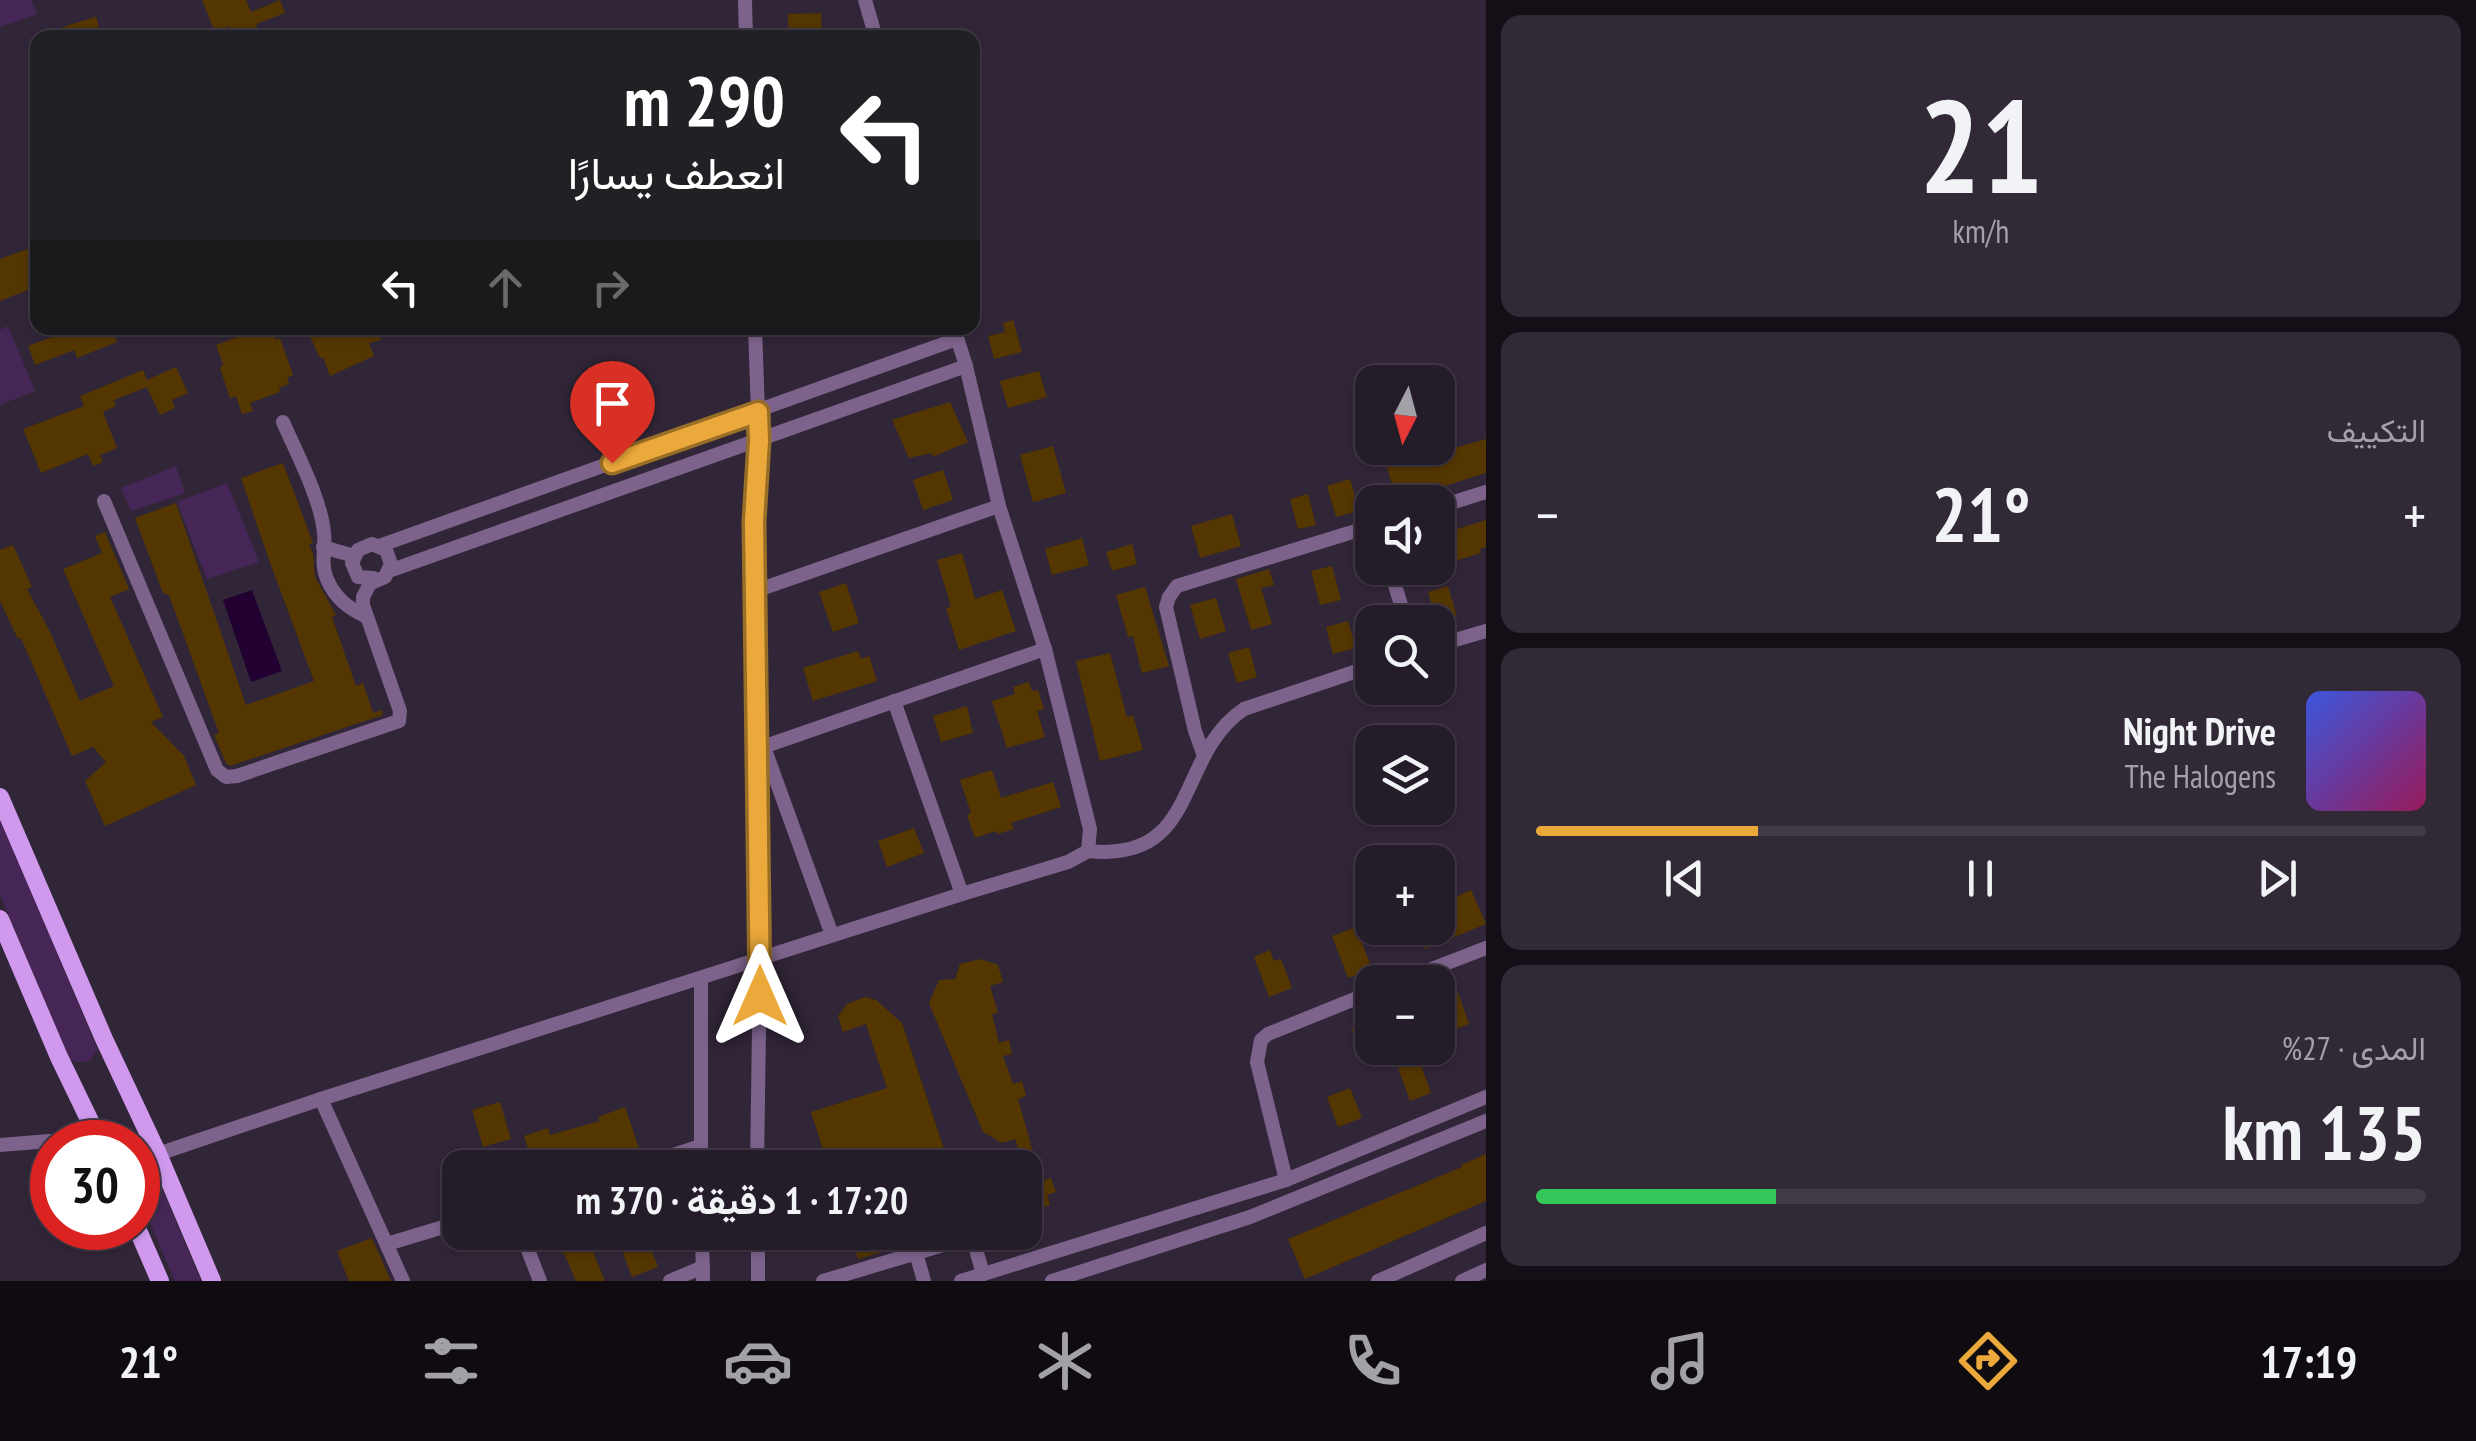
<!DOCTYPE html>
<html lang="ar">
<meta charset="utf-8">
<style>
:root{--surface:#251c2a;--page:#312936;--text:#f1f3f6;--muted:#a3a1a8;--line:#423a47;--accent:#eca93b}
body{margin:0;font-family:"PT Sans Narrow",Vazirmatn,sans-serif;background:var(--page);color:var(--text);direction:rtl;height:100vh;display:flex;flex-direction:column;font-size:38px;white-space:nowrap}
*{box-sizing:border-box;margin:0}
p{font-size:32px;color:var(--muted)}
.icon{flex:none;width:55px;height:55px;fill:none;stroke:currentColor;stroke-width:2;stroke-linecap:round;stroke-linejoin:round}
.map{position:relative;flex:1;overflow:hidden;direction:ltr}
.sheet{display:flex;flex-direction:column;gap:15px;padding:15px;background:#140f17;width:990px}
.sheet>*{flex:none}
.banner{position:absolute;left:30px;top:30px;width:950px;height:305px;border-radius:20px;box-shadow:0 2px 8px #0004,0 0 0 2px var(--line);direction:rtl;background:#202124;color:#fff;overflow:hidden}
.needle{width:65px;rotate:186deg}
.controls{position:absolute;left:1355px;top:365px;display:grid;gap:20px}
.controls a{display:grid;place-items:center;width:100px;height:100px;border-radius:20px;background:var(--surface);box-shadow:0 2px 8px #0004,0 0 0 2px var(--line);font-size:50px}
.speed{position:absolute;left:30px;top:1120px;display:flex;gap:20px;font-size:50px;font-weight:700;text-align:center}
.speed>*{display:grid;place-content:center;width:130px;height:130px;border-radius:50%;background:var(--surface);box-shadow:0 2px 8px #0004,0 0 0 2px var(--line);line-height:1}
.speed .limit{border:15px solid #d22;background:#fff;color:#111}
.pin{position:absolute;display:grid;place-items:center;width:85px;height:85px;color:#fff;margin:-102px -42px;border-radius:50% 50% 50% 0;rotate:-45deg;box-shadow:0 0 10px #0007}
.pin .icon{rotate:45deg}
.me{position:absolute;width:110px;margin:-55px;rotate:0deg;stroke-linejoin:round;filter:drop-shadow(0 0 8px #0008)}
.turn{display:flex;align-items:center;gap:35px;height:210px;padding:0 30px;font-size:45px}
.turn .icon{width:130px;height:130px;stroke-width:2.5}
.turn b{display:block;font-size:70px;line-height:85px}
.lanes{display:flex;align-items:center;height:95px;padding:0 30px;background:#0003;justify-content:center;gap:50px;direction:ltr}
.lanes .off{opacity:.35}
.big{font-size:75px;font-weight:700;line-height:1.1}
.sheet .tile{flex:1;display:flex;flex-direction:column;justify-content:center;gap:15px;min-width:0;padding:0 35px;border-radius:20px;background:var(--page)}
.sheet .dial{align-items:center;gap:0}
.dial b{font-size:130px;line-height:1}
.song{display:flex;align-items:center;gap:30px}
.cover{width:120px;height:120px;border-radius:15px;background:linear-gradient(135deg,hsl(230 70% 55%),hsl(330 70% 35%))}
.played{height:10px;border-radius:5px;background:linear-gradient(90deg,var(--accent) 25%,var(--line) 25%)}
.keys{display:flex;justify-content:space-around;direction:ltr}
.heat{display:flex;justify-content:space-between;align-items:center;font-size:55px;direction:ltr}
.charge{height:15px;border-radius:8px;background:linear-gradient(90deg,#34c759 27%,var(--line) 0)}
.trip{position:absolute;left:442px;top:1150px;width:600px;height:100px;border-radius:20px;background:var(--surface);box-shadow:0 2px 8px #0004,0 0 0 2px var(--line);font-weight:700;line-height:100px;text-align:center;direction:rtl}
.tabs{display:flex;height:160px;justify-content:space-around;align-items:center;background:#0f0b11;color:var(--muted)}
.tabs .icon{width:70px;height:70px}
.tabs .active{color:var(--accent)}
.tabs b{font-size:45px;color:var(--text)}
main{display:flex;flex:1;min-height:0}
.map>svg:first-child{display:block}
.green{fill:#462656}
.water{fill:#220031}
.building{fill:#543600}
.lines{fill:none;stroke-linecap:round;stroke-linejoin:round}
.minor{stroke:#7d638c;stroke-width:14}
.major{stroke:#d099ee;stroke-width:18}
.route-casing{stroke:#996e26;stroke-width:25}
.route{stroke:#eca93b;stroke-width:18}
</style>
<main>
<section class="sheet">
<div class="tile dial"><b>21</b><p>km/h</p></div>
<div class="tile"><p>التكييف</p>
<div class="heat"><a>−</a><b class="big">21°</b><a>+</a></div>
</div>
<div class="tile">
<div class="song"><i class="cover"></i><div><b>Night Drive</b><p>The Halogens</p></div></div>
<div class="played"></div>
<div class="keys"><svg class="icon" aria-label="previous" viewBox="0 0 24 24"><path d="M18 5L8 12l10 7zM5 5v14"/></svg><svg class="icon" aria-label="pause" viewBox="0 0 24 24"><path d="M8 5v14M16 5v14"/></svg><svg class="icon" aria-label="next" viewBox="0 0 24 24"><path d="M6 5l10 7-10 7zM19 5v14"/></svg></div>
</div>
<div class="tile"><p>المدى · 27%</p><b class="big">135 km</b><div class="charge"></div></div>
</section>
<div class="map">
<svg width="1486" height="1281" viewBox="0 0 1486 1281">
<rect width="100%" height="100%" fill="#312638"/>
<g class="green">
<polygon points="0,0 31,0 37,14 0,27"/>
<polygon points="8,326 35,391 0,405 0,330"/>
<polygon points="176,466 185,493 131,511 121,488"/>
<polygon points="227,483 259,562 207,579 177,502"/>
<polygon points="0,819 98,1050 89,1061 80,1062 70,1060 0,895"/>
<polygon points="161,1186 201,1281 175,1281 138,1195"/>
</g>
<polygon class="water" points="252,590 282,671 251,682 223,600"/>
<g class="building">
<polygon points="202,0 246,0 251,12 280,0 285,13 256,24 261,38 235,38 230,26 215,32"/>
<polygon points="821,13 822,38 789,38 788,14"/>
<polygon points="96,17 99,27 67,38 41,38 41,35 72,24"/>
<polygon points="38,245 38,286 0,301 0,259"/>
<polygon points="1013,320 1022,352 994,359 988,336 1005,332 1003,323"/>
<polygon points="64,328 111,328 117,342 77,358 74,350 35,365 28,346 66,332"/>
<polygon points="314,328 376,328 381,340 369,343 374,356 330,376 323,357 320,358 307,330"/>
<polygon points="257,330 258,335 273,330 276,340 280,338 293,375 287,378 289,384 279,388 280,392 250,403 253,411 242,414 236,396 230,398 220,368 223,364 216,345"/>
<polygon points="176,367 188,393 172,400 175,408 160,415 147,387 114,400 116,406 103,412 117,448 100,455 103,462 93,466 88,454 41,473 23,429 84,406 80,396 143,370 147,380"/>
<polygon points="1039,371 1047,397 1008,408 1000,381"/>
<polygon points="950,402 968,442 932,457 932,453 909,458 892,420"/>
<polygon points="1486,439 1486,473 1397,501 1387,467"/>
<polygon points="1053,446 1066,493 1033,502 1020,455"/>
<polygon points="283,463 313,543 309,545 313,554 315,577 336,615 332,617 356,686 363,683 373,713 382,710 383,715 230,766 226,763 214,735 219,733 169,595 163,593 135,518 176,503 246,705 314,681 269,560 241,478"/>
<polygon points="943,470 953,500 923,510 913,480"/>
<polygon points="1350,479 1359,511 1336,517 1327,486"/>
<polygon points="1308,494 1316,525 1298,529 1290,499"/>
<polygon points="1232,514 1241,546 1200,558 1191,526"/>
<polygon points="1486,520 1486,547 1480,549 1481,553 1438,566 1438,535"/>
<polygon points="105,532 129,589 110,597 163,717 151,722 184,756 196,785 105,826 85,781 106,762 93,747 72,756 21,638 18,639 0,601 0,550 13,545 32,587 27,589 50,632 80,701 114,686 63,569 102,553 95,536"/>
<polygon points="1082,538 1089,565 1052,575 1045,549"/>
<polygon points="1132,544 1137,564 1112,571 1106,552"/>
<polygon points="962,553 975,599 1002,590 1016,631 959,650 946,608 951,607 937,560"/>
<polygon points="1332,566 1341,600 1320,605 1311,571"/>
<polygon points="1269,569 1274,585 1261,588 1272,624 1251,630 1236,579"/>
<polygon points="846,583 859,623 833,632 819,592"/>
<polygon points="1448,586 1457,617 1437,622 1428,592"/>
<polygon points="1145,587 1169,666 1142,673 1133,636 1128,637 1116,595"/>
<polygon points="1216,598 1226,631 1200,639 1190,605"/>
<polygon points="1348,621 1356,648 1333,654 1326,627"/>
<polygon points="1249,647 1257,677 1237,683 1228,653"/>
<polygon points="858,651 861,659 869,656 877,681 813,701 803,668"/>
<polygon points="1110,653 1127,717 1133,715 1143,750 1100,761 1076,661"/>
<polygon points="1029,682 1032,691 1038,690 1044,709 1037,711 1045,737 1007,748 992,701 1015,694 1013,687"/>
<polygon points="967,706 973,733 941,742 933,716"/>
<polygon points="992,770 1001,798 1053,782 1061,807 1011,823 1014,829 998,834 996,831 975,838 967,815 971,813 960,780"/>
<polygon points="914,828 924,853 887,867 878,841"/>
<polygon points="1471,890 1486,924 1425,949 1417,928 1438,928 1438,905"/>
<polygon points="1356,927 1372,969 1348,978 1332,936"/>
<polygon points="1270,950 1274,961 1281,959 1292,988 1269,997 1254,957"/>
<polygon points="980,959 998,965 1003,982 990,986 998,1013 992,1014 999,1043 1009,1040 1012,1054 1003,1056 1013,1084 1022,1081 1026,1096 1018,1099 1041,1181 1051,1178 1056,1192 1047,1195 1050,1205 1033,1210 1025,1207 1025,1168 1015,1139 1002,1143 983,1132 929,1003 939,980 955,979 960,964"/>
<polygon points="1456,987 1469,1024 1446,1033 1438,1012 1438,993"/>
<polygon points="865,997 876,1000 902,1023 944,1149 936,1166 829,1168 811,1112 887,1088 866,1024 843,1032 838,1016 847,1004"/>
<polygon points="1363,1024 1365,1030 1372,1027 1372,1055 1363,1059 1351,1029"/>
<polygon points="1419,1060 1431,1093 1410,1101 1398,1068"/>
<polygon points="1350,1088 1362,1118 1338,1127 1327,1097"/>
<polygon points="500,1102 511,1139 483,1147 472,1110"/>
<polygon points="625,1107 639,1148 585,1168 534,1168 524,1136 548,1128 550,1135 600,1121 598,1117"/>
<polygon points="1486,1154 1486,1201 1305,1279 1288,1239 1462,1167 1461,1165"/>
<polygon points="555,1232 585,1232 605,1281 576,1281 564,1253 562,1254"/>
<polygon points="615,1232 635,1232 635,1238 645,1234 658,1267 632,1277"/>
<polygon points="850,1232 913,1232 916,1242 858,1259"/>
<polygon points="372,1238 391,1281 349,1281 337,1251"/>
</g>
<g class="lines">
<g class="minor">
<polyline points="745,0 746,38"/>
<polyline points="865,0 876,38"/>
<polyline points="755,328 759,441 755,521 760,958 757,1168"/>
<path d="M283,422C297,454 321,499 324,533C326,549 320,563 327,579C335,598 348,608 365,616"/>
<polyline points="104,501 217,770 226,777 237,776 399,721 400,711 363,605 363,597 373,578"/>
<polyline points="1438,507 1486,492"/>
<polygon points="372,544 386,550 391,564 385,577 371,583 373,578 358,577 352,563 358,550"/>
<polyline points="379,546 957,339"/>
<polyline points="323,547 354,556"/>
<polyline points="1390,568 1406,622"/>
<polyline points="389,571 966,366"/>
<polyline points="755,591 999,506"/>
<polyline points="1438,645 1486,631"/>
<polyline points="894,701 962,894"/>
<polyline points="764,747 832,935"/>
<polyline points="757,749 1045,649"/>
<polyline points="1204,756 1195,731 1166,607 1169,597 1177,586 1372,526"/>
<path d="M1088,851C1201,863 1174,756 1244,709L1372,666"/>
<polyline points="701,979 701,1168"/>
<polyline points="1398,982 1486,948"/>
<polyline points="321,1099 403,1281"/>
<polyline points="0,1145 98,1137 111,1139 118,1142"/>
<polyline points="138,1154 150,1157 158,1154 321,1099 962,894 1068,862 1088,851 1090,829 1045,649 999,506 966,366 954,328"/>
<polyline points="633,1168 701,1146"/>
<polyline points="1286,1180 1257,1062 1261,1040 1268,1034 1372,992"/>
<polyline points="1025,1218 1027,1218"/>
<polyline points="521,1232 540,1281"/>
<polyline points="702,1232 703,1281"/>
<polyline points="758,1232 758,1281"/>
<polyline points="387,1244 460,1222"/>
<polyline points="916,1253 924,1281"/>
<polyline points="670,1281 703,1267"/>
<polyline points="823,1281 970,1237 973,1239 983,1274"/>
<polyline points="961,1281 1286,1180 1486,1097"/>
<polyline points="1052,1281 1250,1217 1486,1121"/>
<polyline points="1378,1281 1486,1233"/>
<polyline points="1462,1281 1486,1270"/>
</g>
<g class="major">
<polyline points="0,797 104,1039 158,1154 212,1281"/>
<polyline points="0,919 59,1057 100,1142"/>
<polyline points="137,1228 160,1281"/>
</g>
</g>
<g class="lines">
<g class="route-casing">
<polyline id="route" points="612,463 758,412 759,441 754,521 760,996"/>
</g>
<use href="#route" class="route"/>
</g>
</svg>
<div class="controls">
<a><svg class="needle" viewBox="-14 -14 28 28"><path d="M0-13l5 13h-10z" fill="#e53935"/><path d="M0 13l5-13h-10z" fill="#a3a1a8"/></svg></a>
<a><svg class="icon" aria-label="sound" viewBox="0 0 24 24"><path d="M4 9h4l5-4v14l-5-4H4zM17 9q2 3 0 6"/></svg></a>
<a><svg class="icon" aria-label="search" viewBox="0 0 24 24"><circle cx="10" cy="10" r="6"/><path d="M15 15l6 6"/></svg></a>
<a><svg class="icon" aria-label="layers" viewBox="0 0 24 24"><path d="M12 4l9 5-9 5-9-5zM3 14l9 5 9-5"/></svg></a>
<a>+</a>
<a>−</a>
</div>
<div class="speed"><div class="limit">30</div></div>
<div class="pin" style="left:612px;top:463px;background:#d93025"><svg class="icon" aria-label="arrive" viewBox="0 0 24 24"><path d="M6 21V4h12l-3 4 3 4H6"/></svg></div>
<svg class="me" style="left:760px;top:996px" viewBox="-20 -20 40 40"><path d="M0-17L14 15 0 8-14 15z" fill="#eca93b" stroke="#fff" stroke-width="4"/></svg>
<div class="trip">17:20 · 1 دقيقة · 370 m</div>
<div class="banner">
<div class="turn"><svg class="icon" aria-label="left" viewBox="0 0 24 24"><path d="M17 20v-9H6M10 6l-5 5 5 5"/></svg><div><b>290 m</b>انعطف يسارًا</div></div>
<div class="lanes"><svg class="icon" aria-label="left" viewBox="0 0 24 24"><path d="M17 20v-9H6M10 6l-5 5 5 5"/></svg><svg class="icon off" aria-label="ahead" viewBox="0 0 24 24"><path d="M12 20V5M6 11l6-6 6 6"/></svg><svg class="icon off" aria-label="right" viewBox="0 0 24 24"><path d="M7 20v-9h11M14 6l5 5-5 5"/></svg></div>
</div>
</div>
</main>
<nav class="tabs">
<b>17:19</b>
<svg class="icon active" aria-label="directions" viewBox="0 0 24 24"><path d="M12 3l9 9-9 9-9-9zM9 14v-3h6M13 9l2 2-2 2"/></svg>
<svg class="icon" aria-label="music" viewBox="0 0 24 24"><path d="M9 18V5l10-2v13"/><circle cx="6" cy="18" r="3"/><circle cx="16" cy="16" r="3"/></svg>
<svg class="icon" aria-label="phone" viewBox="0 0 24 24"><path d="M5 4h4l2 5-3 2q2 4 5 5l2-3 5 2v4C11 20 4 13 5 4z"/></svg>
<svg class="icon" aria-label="climate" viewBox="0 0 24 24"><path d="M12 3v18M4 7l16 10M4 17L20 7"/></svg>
<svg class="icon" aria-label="car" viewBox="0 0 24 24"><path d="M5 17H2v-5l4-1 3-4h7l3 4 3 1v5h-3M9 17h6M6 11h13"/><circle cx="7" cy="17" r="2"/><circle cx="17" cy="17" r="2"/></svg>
<svg class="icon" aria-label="filters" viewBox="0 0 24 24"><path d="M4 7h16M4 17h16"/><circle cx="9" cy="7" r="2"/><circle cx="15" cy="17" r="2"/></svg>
<b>21°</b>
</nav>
